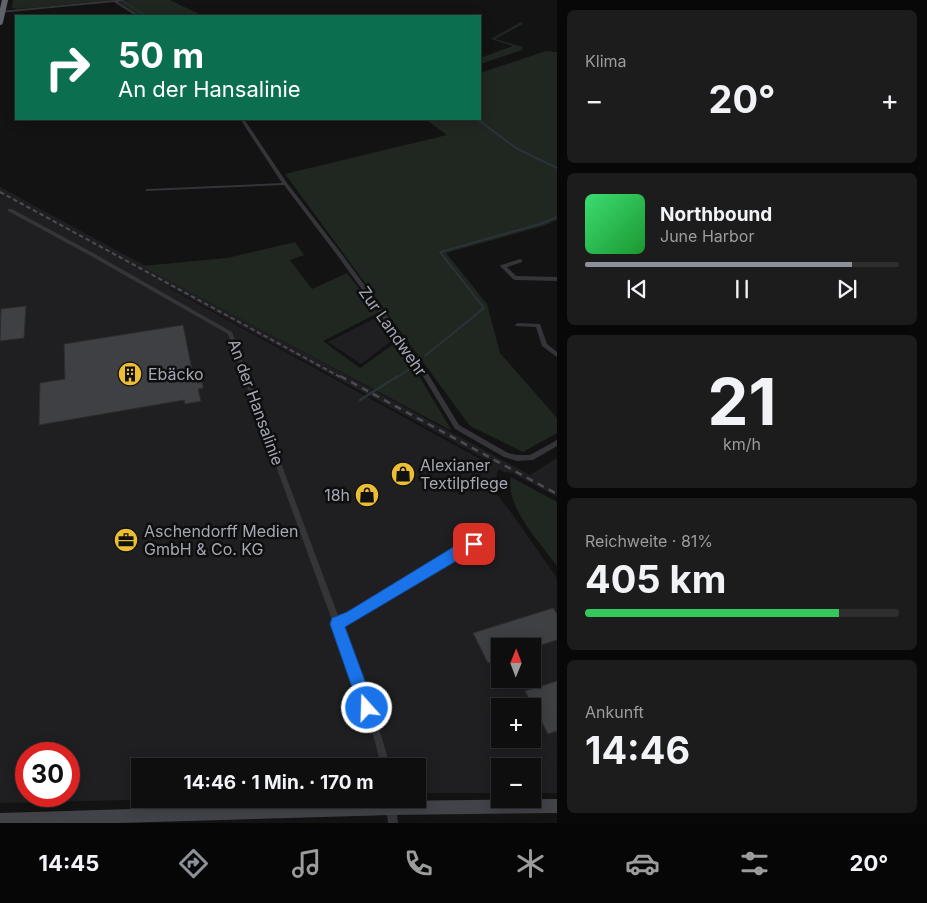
<!DOCTYPE html>
<html lang="de">
<meta charset="utf-8">
<style>
:root{--surface:#0e0e0f;--page:#1c1c1d;--text:#f1f3f6;--muted:#9b9c9e;--line:#2e2e2f;--accent:#8c9099}
body{margin:0;font-family:Inter,sans-serif;background:var(--page);color:var(--text);height:100vh;display:flex;flex-direction:column;font-size:19px;white-space:nowrap}
*{box-sizing:border-box;margin:0}
p{font-size:16px;color:var(--muted)}
.icon{flex:none;width:28px;height:28px;fill:none;stroke:currentColor;stroke-width:2;stroke-linecap:round;stroke-linejoin:round}
.map{position:relative;flex:1;overflow:hidden}
.panel{display:flex;flex-direction:column;gap:10px;padding:10px;background:#080808;width:370px}
.panel>*{flex:none}
.hud{position:absolute;left:15px;top:15px;width:466px;height:105px;border-radius:0px;box-shadow:0 2px 12px #0003,0 0 0 1px var(--line);background:#0b6e4f;color:#fff;overflow:hidden}
.needle{width:32px;rotate:1deg}
.buttons{position:absolute;left:491px;top:638px;display:grid;gap:10px}
.buttons a{display:grid;place-items:center;width:50px;height:50px;border-radius:0px;background:var(--surface);box-shadow:0 2px 12px #0003,0 0 0 1px var(--line);font-size:25px}
.speed{position:absolute;left:15px;top:742px;display:flex;gap:10px;font-size:25px;font-weight:700;text-align:center}
.speed>*{display:grid;place-content:center;width:65px;height:65px;border-radius:50%;background:var(--surface);box-shadow:0 2px 12px #0003,0 0 0 1px var(--line);line-height:1}
.speed .limit{border:8px solid #d22;background:#fff;color:#111}
.pin{position:absolute;display:grid;place-items:center;width:42px;height:42px;color:#fff;margin:-21px;border-radius:10px;box-shadow:0 2px 8px #0006}
.me{position:absolute;width:55px;margin:-28px;rotate:340deg;stroke-linejoin:round;filter:drop-shadow(0 0 4px #0008)}
.turn{display:flex;align-items:center;gap:18px;height:105px;padding:0 20px;font-size:22px}
.turn .icon{width:65px;height:65px;stroke-width:2.5}
.turn b{display:block;font-size:35px;line-height:42px}
.big{font-size:38px;font-weight:700;line-height:1.1}
.panel .tile{flex:1;display:flex;flex-direction:column;justify-content:center;gap:8px;min-width:0;padding:0 18px;border-radius:8px;background:var(--page)}
.panel .dial{align-items:center;gap:0}
.dial b{font-size:65px;line-height:1}
.song{display:flex;align-items:center;gap:15px}
.cover{width:60px;height:60px;border-radius:8px;background:linear-gradient(135deg,hsl(140 70% 55%),hsl(130 70% 35%))}
.played{height:5px;border-radius:2px;background:linear-gradient(90deg,var(--accent) 85%,var(--line) 85%)}
.keys{display:flex;justify-content:space-around;direction:ltr}
.heat{display:flex;justify-content:space-between;align-items:center;font-size:28px;direction:ltr}
.charge{height:8px;border-radius:4px;background:linear-gradient(90deg,#34c759 81%,var(--line) 0)}
.trip{position:absolute;left:131px;top:758px;width:295px;height:50px;border-radius:0px;background:var(--surface);box-shadow:0 2px 12px #0003,0 0 0 1px var(--line);font-weight:700;line-height:50px;text-align:center}
.tabs{display:flex;height:80px;justify-content:space-around;align-items:center;background:#060606;color:var(--muted)}
.tabs .icon{width:35px;height:35px}
.tabs .on{color:var(--accent)}
.tabs b{font-size:22px;color:var(--text)}
main{display:flex;flex:1;min-height:0}
.map>svg:first-child{display:block}
.built{fill:#1f1f21;fill-rule:evenodd}
.green{fill:#1f2720}
.lines{fill:none;stroke-linecap:round;stroke-linejoin:round}
.stream-far2{stroke:#2b3239;stroke-width:1}
.stream-far1{stroke:#2b3239;stroke-width:2}
.stream{stroke:#2b3239;stroke-width:2.5}
.building{fill:#3f4044;stroke:#2d2d30}
.street{fill:#343439;fill-rule:evenodd}
.secondary{fill:#424349;fill-rule:evenodd}
.rail-far1{stroke:#4b4c52;stroke-width:2;stroke-dasharray:4.5 3;stroke-linecap:butt}
.rail{stroke:#4b4c52;stroke-width:2.5;stroke-dasharray:7 5.5;stroke-linecap:butt}
.highway-bridge{stroke:#60626a;stroke-width:6}
.route{fill:#1a73e8;stroke:#114b97}
.labels{text-anchor:middle;stroke-width:5;stroke-linejoin:round;paint-order:stroke}
.street-label{font-size:16px;fill:#a5a8b4;stroke:#0e0e0f}
.poi-label{font-size:16px;fill:#a5a8b4;stroke:#0e0e0f;text-anchor:start}
</style>
<main>
<div class="map">
<svg width="557" height="823" viewBox="0 0 557 823">
<rect width="100%" height="100%" fill="#131314"/>
<g class="built">
<path d="M0,187L530,475L557,458V497L512,473L504,472L498,469L494,490L513,515L557,578V793H533L532,766H500V793H418V766H140V799H176L0,803V197H2L0,195ZM169,287L491,462V465L169,288ZM500,646H532V679H500ZM500,706H532V739H500ZM26,754H69V796H26Z"/>
<polygon points="380,316 395,338 361,364 328,342"/>
</g>
<g class="green">
<polygon points="13,0 116,0 18,9 12,8"/>
<polygon points="130,0 170,0 203,16 140,16 119,2"/>
<polygon points="521,22 523,24 495,39 523,47 522,50 480,64 480,58 513,46 491,39"/>
<polygon points="546,51 557,52 557,220 543,226 446,253 487,304 500,353 557,418 557,433 523,452 470,426 285,174 447,135 425,119 480,119 480,73"/>
<polygon points="295,242 304,255 290,260 312,289 347,273 378,313 323,341 360,368 398,341 452,431 142,266 227,258"/>
<path d="M511,477L557,502V566C541,544 504,505 511,477Z"/>
</g>
<g class="lines">
<polyline class="stream-far2" points="121,0 147,16"/>
<g class="stream-far1">
<polyline points="477,119 516,148 557,168"/>
<polyline points="425,356 484,308 440,252 540,224 557,217"/>
<polyline points="396,378 411,368"/>
</g>
<polyline class="stream" points="360,400 398,376"/>
</g>
<g class="building">
<polygon points="26,306 24,338 0,341 1,309"/>
<polygon points="183,325 192,370 194,369 197,383 202,382 203,388 198,389 201,401 185,404 184,400 39,425 40,383 65,379 64,344"/>
<polygon points="553,608 557,614 557,640 532,648 532,646 500,646 500,659 488,663 473,633"/>
<polygon points="557,681 557,731 548,734 525,691"/>
</g>
<g class="lines">
<g class="street">
<polygon points="115,0 127,0 118,2 140,16 136,16 114,2 0,13 0,11"/>
<polygon points="240,119 244,119 287,183 341,253 419,359 459,425 508,453 517,455 530,455 557,440 557,446 533,460 517,461 504,457 455,429 415,363 337,255 284,185 146,191 146,189 148,189 282,183"/>
<polygon points="8,209 12,209 95,254 232,332 339,618 349,614 457,548 473,541 476,542 477,544 476,546 463,552 355,620 342,625 382,738 390,766 381,766 374,738 333,623 228,334 91,256 8,211"/>
<polygon points="520,259 522,260 522,262 507,267 516,276 557,277 557,281 515,280 513,279 500,266 501,265"/>
<polygon points="518,323 540,324 547,344 557,352 557,357 542,346 536,327 516,326 515,325 516,324"/>
<polygon points="385,799 395,799 398,823 388,823"/>
</g>
<polygon class="secondary" points="557,799 557,813 391,815 119,823 0,823 0,813 391,801"/>
<polyline class="rail-far1" points="0,192 342,378"/>
<polyline class="rail" points="340,376 557,494"/>
<polyline class="highway-bridge" points="0,22 5,0"/>
</g>
<polygon class="route" points="474,538 478,540 480,544 478,548 345,627 375,708 372,713 367,715 361,713 330,624 332,618 347,612 455,546"/>
<defs>
<g id="building-disc" transform="scale(1.25)"><circle r="9.5" fill="#ebbe34" stroke="#0e0e0f"/><path d="M-4-6H4V6H1V3H-1V6H-4ZM-2.5-4.3h1.7v1.8h-1.7ZM.8-4.3h1.7v1.8H.8ZM-2.5-1h1.7V.8h-1.7ZM.8-1h1.7V.8H.8Z" fill="#111"/></g>
<g id="shop-disc" transform="scale(1.25)"><circle r="9.5" fill="#ebbe34" stroke="#0e0e0f"/><path d="M-5-2.5h2.3a2.7 3.5 0 0 1 5.4 0H5L5.5 6h-11ZM-1.5-2.5h3a1.5 2.3 0 0 0-3 0Z" fill="#111"/></g>
<g id="office-disc" transform="scale(1.25)"><circle r="9.5" fill="#ebbe34" stroke="#0e0e0f"/><path d="M-6-3h4V-5.5h4V-3h4V5H-6ZM-1-4.5V-3h2v-1.5ZM-6 0V1H6V0Z" fill="#111"/></g>
</defs>
<g fill-rule="evenodd">
<use href="#building-disc" x="130" y="374"/>
<use href="#shop-disc" x="403" y="474"/>
<use href="#shop-disc" x="367" y="495"/>
<use href="#office-disc" x="126" y="540"/>
</g>
<g class="labels">
<g class="street-label">
<text transform="translate(393 331) rotate(55)" y="6">Zur Landwehr</text>
<text transform="translate(256 402) rotate(70)" y="6">An der Hansalinie</text>
</g>
<g class="poi-label">
<text x="148" y="380">Ebäcko</text>
<text x="420" y="471">Alexianer<tspan x="420" dy="18">Textilpflege</tspan></text>
<text x="350" y="501" text-anchor="end">18h</text>
<text x="144" y="537">Aschendorff Medien<tspan x="144" dy="18">GmbH &amp; Co. KG</tspan></text>
</g>
</g>
</svg>
<div class="buttons">
<a><svg class="needle" viewBox="-14 -14 28 28"><path d="M0-13l5 13h-10z" fill="#e53935"/><path d="M0 13l5-13h-10z" fill="#9b9c9e"/></svg></a>
<a>+</a>
<a>−</a>
</div>
<div class="speed"><div class="limit">30</div></div>
<div class="pin" style="left:474px;top:544px;background:#d93025"><svg class="icon" aria-label="arrive" viewBox="0 0 24 24"><path d="M6 21V4h12l-3 4 3 4H6"/></svg></div>
<svg class="me" style="left:367px;top:708px" viewBox="-20 -20 40 40"><circle r="17" fill="#1a73e8" stroke="#fff" stroke-width="3"/><path d="M0-11L8 9 0 5-8 9z" fill="#fff"/></svg>
<div class="trip">14:46 · 1 Min. · 170 m</div>
<div class="hud">
<div class="turn"><svg class="icon" aria-label="right" viewBox="0 0 24 24"><path d="M7 20v-9h11M14 6l5 5-5 5"/></svg><div><b>50 m</b>An der Hansalinie</div></div>
</div>
</div>
<section class="panel">
<div class="tile"><p>Klima</p>
<div class="heat"><a>−</a><b class="big">20°</b><a>+</a></div>
</div>
<div class="tile">
<div class="song"><i class="cover"></i><div><b>Northbound</b><p>June Harbor</p></div></div>
<div class="played"></div>
<div class="keys"><svg class="icon" aria-label="previous" viewBox="0 0 24 24"><path d="M18 5L8 12l10 7zM5 5v14"/></svg><svg class="icon" aria-label="pause" viewBox="0 0 24 24"><path d="M8 5v14M16 5v14"/></svg><svg class="icon" aria-label="next" viewBox="0 0 24 24"><path d="M6 5l10 7-10 7zM19 5v14"/></svg></div>
</div>
<div class="tile dial"><b>21</b><p>km/h</p></div>
<div class="tile"><p>Reichweite · 81%</p><b class="big">405 km</b><div class="charge"></div></div>
<div class="tile"><p>Ankunft</p><b class="big">14:46</b></div>
</section>
</main>
<nav class="tabs">
<b>14:45</b>
<svg class="icon on" aria-label="directions" viewBox="0 0 24 24"><path d="M12 3l9 9-9 9-9-9zM9 14v-3h6M13 9l2 2-2 2"/></svg>
<svg class="icon" aria-label="music" viewBox="0 0 24 24"><path d="M9 18V5l10-2v13"/><circle cx="6" cy="18" r="3"/><circle cx="16" cy="16" r="3"/></svg>
<svg class="icon" aria-label="phone" viewBox="0 0 24 24"><path d="M5 4h4l2 5-3 2q2 4 5 5l2-3 5 2v4C11 20 4 13 5 4z"/></svg>
<svg class="icon" aria-label="climate" viewBox="0 0 24 24"><path d="M12 3v18M4 7l16 10M4 17L20 7"/></svg>
<svg class="icon" aria-label="car" viewBox="0 0 24 24"><path d="M5 17H2v-5l4-1 3-4h7l3 4 3 1v5h-3M9 17h6M6 11h13"/><circle cx="7" cy="17" r="2"/><circle cx="17" cy="17" r="2"/></svg>
<svg class="icon" aria-label="filters" viewBox="0 0 24 24"><path d="M4 7h16M4 17h16"/><circle cx="9" cy="7" r="2"/><circle cx="15" cy="17" r="2"/></svg>
<b>20°</b>
</nav>
